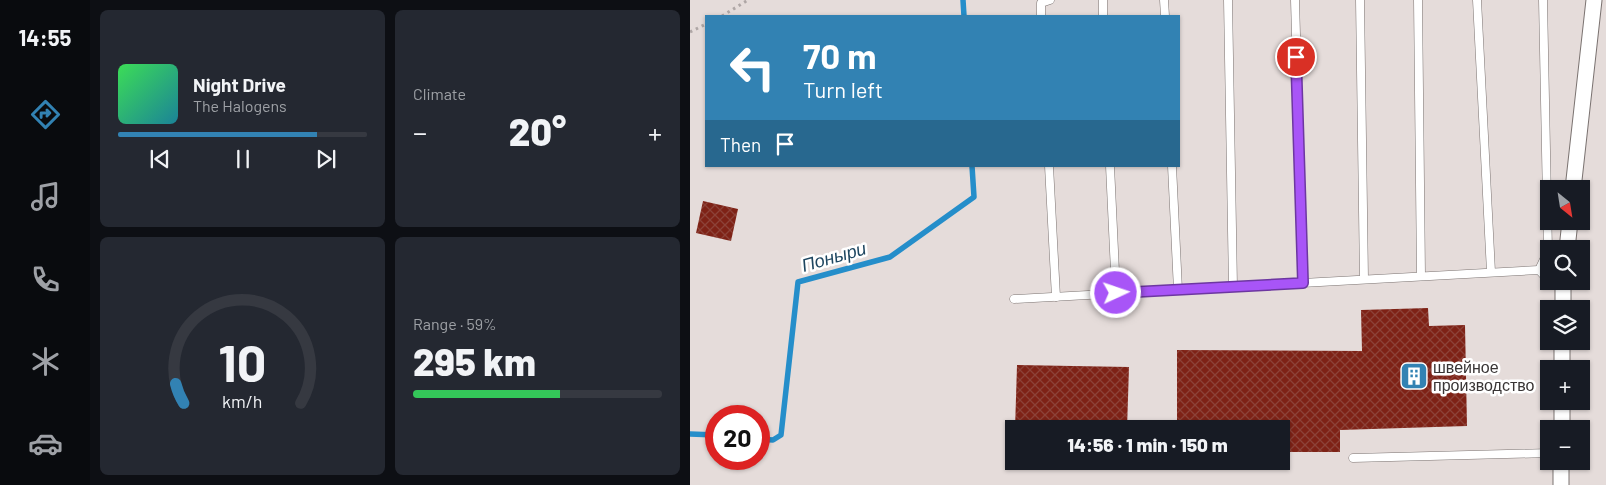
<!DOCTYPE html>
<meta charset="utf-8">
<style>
:root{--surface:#171b24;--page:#242831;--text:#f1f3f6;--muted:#9ea1a6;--line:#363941;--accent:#3282b3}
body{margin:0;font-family:Barlow,sans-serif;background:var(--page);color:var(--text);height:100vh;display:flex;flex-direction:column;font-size:19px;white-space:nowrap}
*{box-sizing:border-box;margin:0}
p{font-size:16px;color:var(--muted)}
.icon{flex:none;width:28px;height:28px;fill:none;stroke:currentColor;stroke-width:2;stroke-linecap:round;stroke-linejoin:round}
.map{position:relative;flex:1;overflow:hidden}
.panel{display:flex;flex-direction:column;gap:10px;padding:10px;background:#0d0f14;width:600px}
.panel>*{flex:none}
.banner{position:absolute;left:15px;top:15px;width:475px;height:152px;border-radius:0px;box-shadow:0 1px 4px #0004;background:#3282b3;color:#fff;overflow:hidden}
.needle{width:32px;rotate:150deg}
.buttons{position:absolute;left:850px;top:180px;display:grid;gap:10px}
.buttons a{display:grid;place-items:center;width:50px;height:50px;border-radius:0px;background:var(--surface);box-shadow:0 1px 4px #0004;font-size:25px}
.speed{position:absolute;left:15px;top:405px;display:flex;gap:10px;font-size:25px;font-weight:700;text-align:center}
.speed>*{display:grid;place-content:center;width:65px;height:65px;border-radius:50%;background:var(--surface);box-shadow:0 1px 4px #0004;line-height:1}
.speed .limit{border:8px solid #d22;background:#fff;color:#111}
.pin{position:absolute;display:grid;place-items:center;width:42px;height:42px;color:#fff;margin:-21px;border:2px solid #fff;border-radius:50%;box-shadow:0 1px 5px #0007}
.me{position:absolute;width:55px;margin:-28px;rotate:87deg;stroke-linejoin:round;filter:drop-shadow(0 0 4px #0008)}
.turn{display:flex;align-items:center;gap:18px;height:105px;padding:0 15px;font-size:22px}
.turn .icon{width:65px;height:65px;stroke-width:2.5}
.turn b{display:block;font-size:35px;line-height:42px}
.then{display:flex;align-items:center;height:48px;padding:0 15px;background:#0003;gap:10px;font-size:19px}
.big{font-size:38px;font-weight:800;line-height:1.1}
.panel .card{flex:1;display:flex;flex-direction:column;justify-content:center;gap:8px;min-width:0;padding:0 18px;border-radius:8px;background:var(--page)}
.panel .dial{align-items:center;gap:0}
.dial svg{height:130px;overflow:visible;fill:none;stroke:var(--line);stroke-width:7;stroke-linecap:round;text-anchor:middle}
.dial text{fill:var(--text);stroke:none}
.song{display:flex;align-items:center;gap:15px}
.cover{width:60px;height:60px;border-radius:8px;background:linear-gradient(135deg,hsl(130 70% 55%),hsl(190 70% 35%))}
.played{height:5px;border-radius:2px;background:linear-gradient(90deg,var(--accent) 80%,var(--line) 80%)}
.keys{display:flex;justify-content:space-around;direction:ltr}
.heat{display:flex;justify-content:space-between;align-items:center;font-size:28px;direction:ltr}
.charge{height:8px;border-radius:4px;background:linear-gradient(90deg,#34c759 59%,var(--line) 0)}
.panel .tiles{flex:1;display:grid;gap:10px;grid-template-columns:repeat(2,1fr)}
.trip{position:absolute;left:315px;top:420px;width:285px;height:50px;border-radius:0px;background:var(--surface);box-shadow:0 1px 4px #0004;font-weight:800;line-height:50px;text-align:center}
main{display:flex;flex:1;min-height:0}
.tabs{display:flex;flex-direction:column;width:90px;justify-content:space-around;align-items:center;background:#090b0e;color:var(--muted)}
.tabs .icon{width:35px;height:35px}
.tabs .on{color:var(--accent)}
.tabs b{font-size:22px;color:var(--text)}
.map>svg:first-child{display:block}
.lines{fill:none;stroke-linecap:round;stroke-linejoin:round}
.stream{stroke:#258eca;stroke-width:5.5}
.building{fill:url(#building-cross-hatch)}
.lane-casing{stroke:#7b7371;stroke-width:9}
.street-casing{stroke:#7b7371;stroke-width:17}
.path{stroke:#aea6a5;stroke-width:3;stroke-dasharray:2.5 4;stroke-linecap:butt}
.lane{stroke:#fff;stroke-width:8}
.street{stroke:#fff;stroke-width:15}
.route-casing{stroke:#6d37a1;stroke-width:12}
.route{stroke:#a855f7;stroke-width:9}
.labels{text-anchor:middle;stroke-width:5;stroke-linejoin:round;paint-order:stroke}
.poi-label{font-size:16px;fill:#393535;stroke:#fff;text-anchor:start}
.water-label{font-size:18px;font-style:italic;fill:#1e4660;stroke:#fff}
</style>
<main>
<nav class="tabs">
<b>14:55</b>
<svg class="icon on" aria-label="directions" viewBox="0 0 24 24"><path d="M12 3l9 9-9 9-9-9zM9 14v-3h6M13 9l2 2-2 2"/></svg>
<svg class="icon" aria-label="music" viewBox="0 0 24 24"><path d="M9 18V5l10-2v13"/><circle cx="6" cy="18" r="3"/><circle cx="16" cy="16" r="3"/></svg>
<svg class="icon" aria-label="phone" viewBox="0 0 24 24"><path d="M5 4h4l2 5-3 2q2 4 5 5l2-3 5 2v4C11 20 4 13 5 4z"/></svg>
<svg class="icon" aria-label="climate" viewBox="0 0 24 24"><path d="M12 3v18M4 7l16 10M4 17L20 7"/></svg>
<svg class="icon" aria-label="car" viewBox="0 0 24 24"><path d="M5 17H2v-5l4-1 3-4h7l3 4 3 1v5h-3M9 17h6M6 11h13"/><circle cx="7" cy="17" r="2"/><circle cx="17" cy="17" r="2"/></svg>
</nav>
<section class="panel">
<div class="tiles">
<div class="card">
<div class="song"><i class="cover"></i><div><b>Night Drive</b><p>The Halogens</p></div></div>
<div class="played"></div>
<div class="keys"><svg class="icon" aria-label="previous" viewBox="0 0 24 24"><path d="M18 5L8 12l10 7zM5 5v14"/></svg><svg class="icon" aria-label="pause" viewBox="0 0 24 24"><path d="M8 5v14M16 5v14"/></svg><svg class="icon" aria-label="next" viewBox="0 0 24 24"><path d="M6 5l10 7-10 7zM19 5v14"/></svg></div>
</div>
<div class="card"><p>Climate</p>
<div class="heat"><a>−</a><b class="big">20°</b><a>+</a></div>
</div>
<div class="card dial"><svg viewBox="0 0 100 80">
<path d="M14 69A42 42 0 1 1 86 69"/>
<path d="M14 69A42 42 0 0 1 9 57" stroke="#3282b3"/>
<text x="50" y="56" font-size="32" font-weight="700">10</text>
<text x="50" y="72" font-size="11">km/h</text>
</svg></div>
<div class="card"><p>Range · 59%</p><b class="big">295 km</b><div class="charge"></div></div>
</div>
</section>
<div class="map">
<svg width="916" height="485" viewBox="0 0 916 485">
<defs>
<pattern id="building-cross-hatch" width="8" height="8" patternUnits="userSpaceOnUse" patternTransform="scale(1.25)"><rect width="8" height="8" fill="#7e2216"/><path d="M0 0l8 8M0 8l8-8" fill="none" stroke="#8c4238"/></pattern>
</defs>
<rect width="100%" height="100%" fill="#e5dcda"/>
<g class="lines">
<g class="stream">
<polyline points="273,0 274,16"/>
<polyline points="0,434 26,435"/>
<polyline points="69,439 83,440 91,435 108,282 200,257 284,197 282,166"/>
</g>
</g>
<g class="building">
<polygon points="13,201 48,209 41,241 6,233"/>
<polygon points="738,308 739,326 775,325 777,426 650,430 650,452 591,452 591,429 487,429 487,350 672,351 671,310"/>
<polygon points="327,365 439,367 437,429 325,429"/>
</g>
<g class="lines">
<g class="lane-casing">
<g id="lane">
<polyline points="413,0 413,16"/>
<polyline points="474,0 475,16"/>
<polyline points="538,0 543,287"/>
<polyline points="605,0 613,283"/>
<polyline points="670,0 674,279"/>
<polyline points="728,0 731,276"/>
<polyline points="787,0 801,272"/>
<polyline points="351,16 351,3 360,0"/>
<polyline points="359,166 366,297"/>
<polyline points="420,166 426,293"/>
<polyline points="482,166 488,290"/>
<polyline points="849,270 858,251 853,0"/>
<polyline points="324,299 849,270 859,281"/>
<polyline points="663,458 859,453"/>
</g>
</g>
<g class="street-casing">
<g id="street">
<polyline points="883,189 904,0"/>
<polyline points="877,249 880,221"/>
<polyline points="873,309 873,281"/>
<polyline points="872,369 872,341"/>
<polyline points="872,429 872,401"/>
<polyline points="871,485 871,461"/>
</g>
</g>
<g class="path">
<polyline points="32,16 58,0"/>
<polyline points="0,32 16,24"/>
</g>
<use href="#lane" class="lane"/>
<use href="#street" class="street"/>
</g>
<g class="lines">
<g class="route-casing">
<polyline id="route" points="426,293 613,283 606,57"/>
</g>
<use href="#route" class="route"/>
</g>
<defs>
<g id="building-square" transform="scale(1.4375)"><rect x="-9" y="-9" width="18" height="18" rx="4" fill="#3282b3" stroke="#fff"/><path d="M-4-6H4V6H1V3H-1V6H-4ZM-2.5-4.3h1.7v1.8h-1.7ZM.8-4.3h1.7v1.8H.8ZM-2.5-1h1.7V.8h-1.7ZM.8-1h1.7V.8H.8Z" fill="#fff"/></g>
</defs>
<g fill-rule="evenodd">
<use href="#building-square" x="724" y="376"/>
</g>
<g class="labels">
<g class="poi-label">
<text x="743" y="373">швейное<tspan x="743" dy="18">производство</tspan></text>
</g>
<g class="water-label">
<text transform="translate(144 257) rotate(-16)" y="6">Поныри</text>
</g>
</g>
</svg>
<div class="buttons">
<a><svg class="needle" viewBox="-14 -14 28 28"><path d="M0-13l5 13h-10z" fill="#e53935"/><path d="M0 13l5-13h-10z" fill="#9ea1a6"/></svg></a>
<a><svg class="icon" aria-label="search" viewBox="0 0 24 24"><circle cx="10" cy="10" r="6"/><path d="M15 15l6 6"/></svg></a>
<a><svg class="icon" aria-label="layers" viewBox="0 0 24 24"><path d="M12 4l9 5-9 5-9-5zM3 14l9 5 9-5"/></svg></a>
<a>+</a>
<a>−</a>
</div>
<div class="speed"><div class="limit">20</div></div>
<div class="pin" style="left:606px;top:57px;background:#d93025"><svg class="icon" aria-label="arrive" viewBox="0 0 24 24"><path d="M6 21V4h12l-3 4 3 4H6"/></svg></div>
<svg class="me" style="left:426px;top:293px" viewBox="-20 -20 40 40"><circle r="17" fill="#a855f7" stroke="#fff" stroke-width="3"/><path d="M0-11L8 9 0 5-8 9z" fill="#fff"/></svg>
<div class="trip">14:56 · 1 min · 150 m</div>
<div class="banner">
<div class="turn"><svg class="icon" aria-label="left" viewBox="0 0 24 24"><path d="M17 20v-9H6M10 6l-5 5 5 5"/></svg><div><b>70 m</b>Turn left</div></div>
<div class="then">Then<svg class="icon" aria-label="arrive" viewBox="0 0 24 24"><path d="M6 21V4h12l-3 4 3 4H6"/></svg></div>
</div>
</div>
</main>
